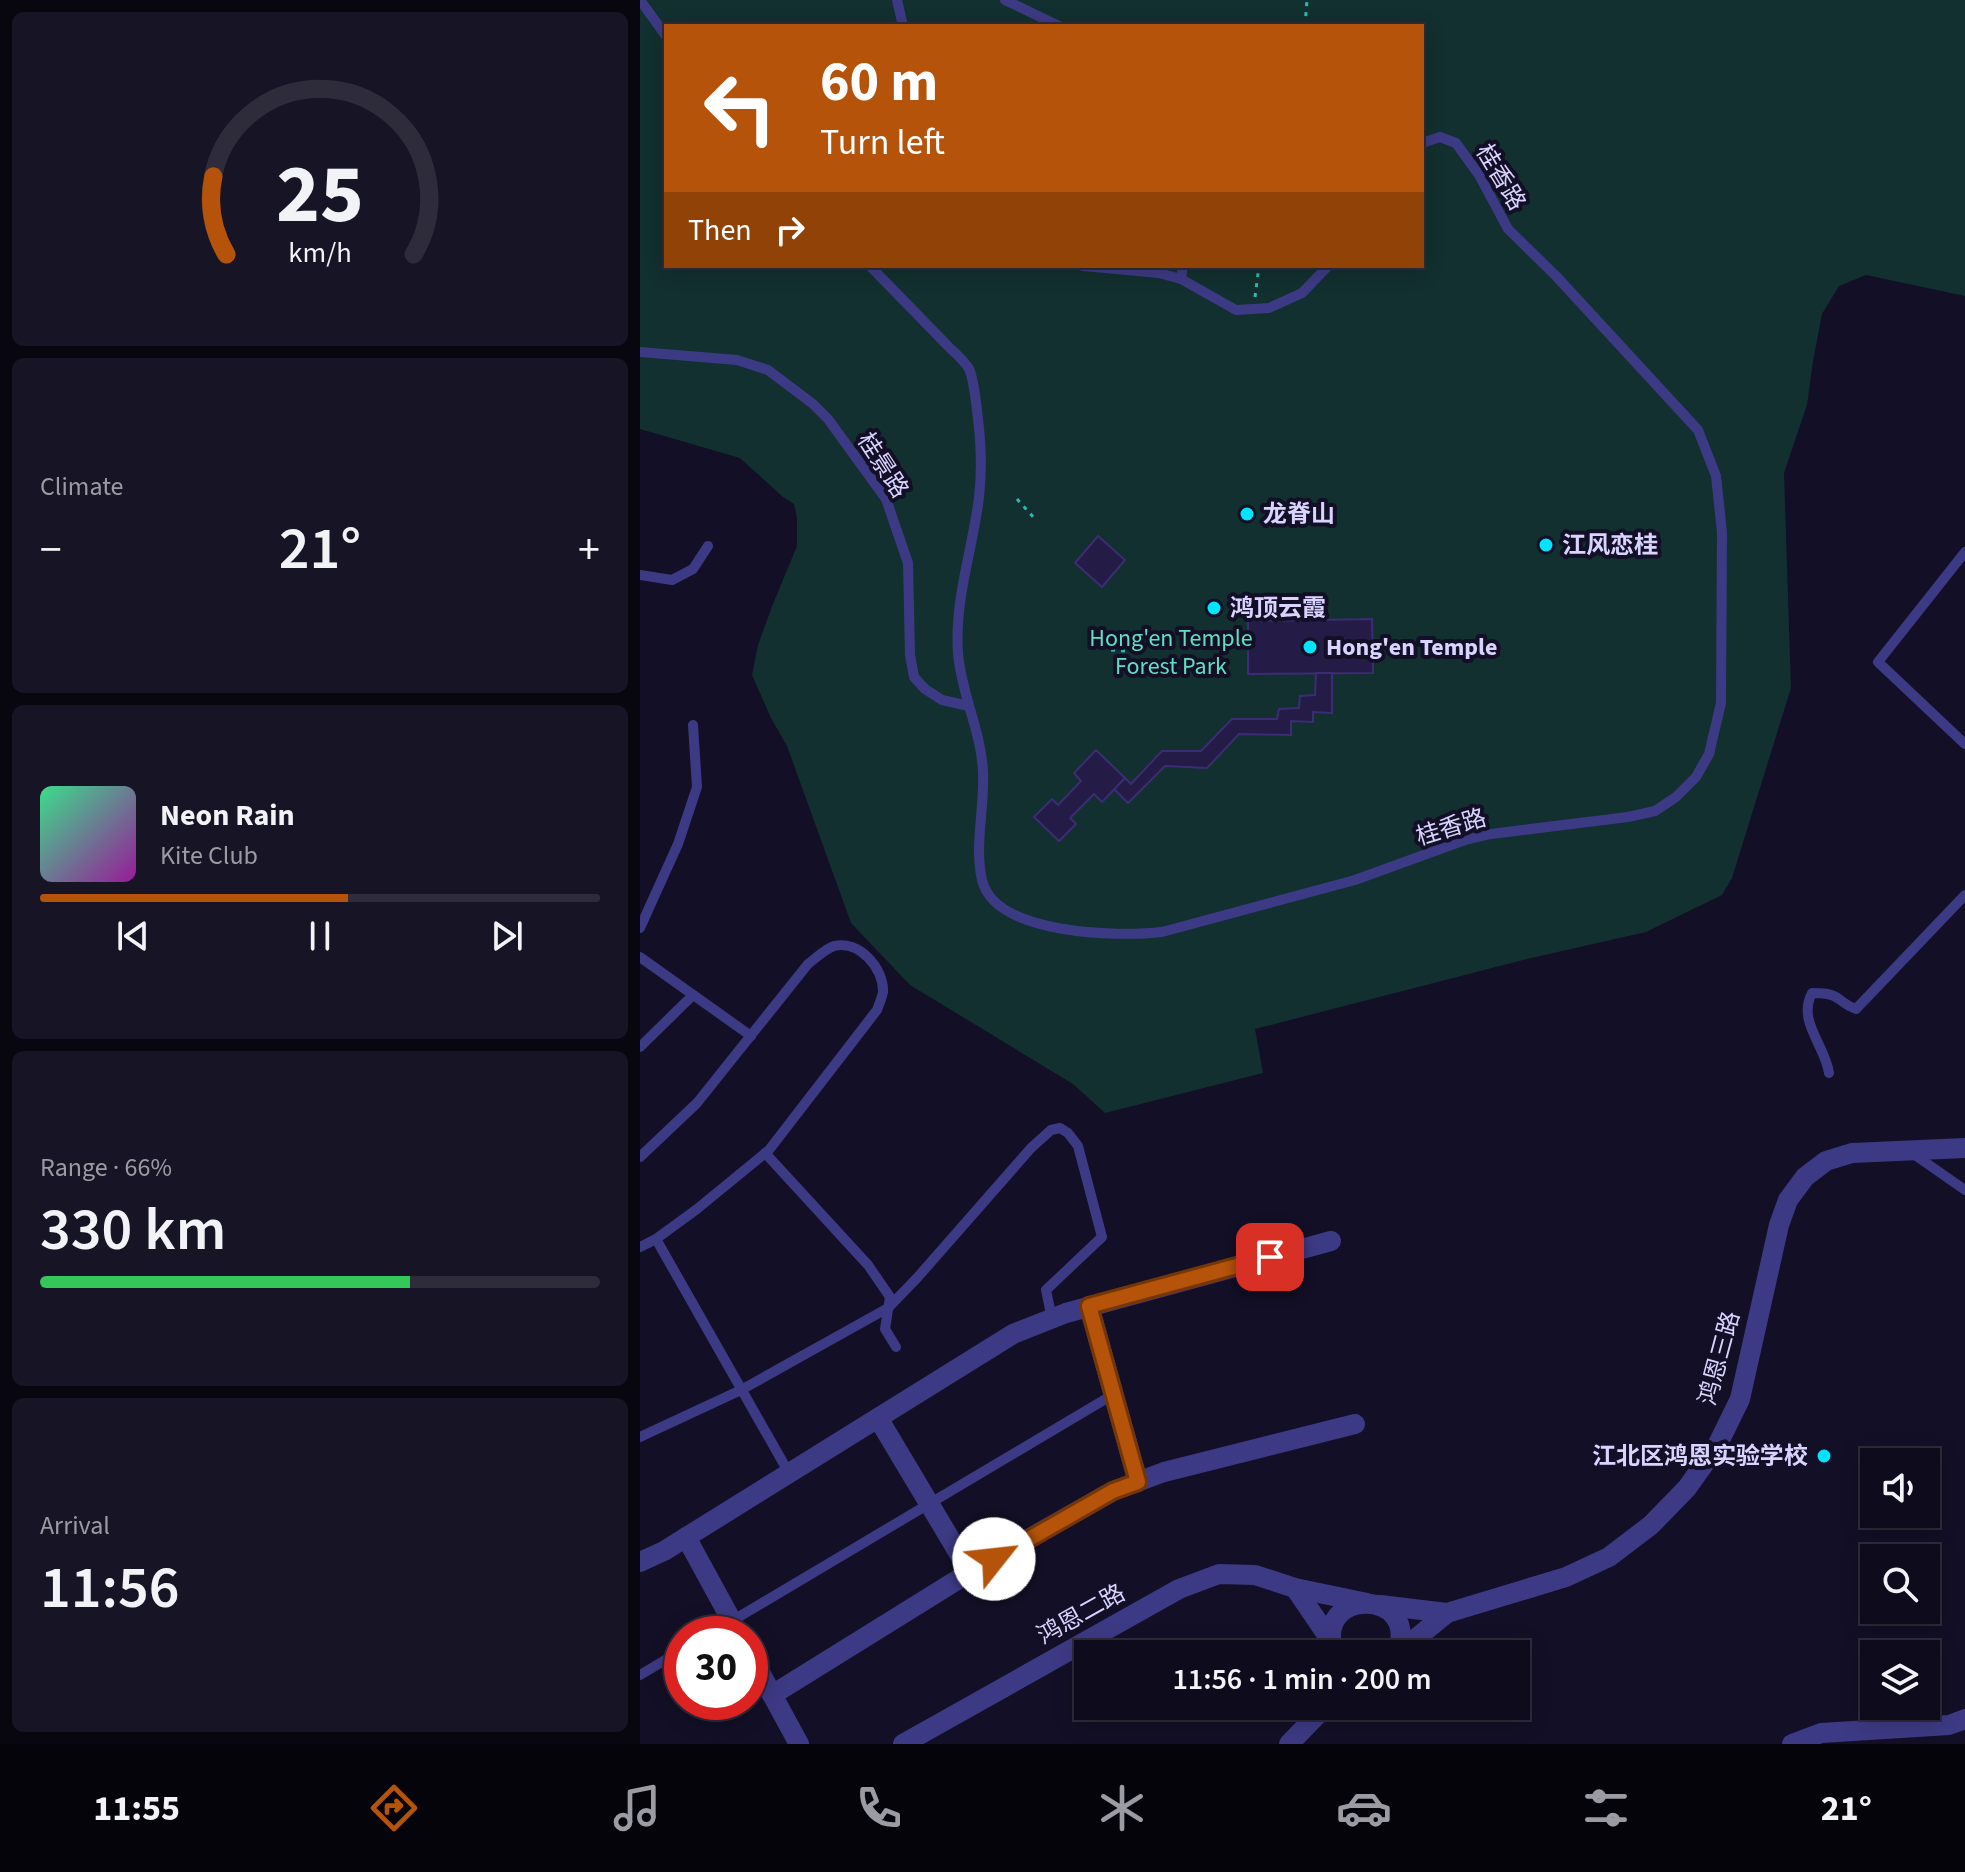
<!DOCTYPE html>
<meta charset="utf-8">
<style>
:root{--surface:#0e0b1c;--page:#171425;--text:#f1f3f6;--muted:#9b9ba3;--line:#2e2b3b;--accent:#b45309}
body{margin:0;font-family:"Source Sans 3","Noto Sans SC",sans-serif;background:var(--page);color:var(--text);height:100vh;display:flex;flex-direction:column;font-size:30px;white-space:nowrap}
*{box-sizing:border-box;margin:0}
p{font-size:26px;color:var(--muted)}
.icon{flex:none;width:44px;height:44px;fill:none;stroke:currentColor;stroke-width:2;stroke-linecap:round;stroke-linejoin:round}
.map{position:relative;flex:1;overflow:hidden}
.sheet{display:flex;flex-direction:column;gap:12px;padding:12px;background:#08060f;width:640px}
.sheet>*{flex:none}
.banner{position:absolute;left:24px;top:24px;width:760px;height:244px;border-radius:0px;box-shadow:0 4px 20px #0003,0 0 0 2px var(--line);background:#b45309;color:#fff;overflow:hidden}
.fabs{position:absolute;left:1220px;top:1448px;display:grid;gap:16px}
.fabs a{display:grid;place-items:center;width:80px;height:80px;border-radius:0px;background:var(--surface);box-shadow:0 4px 20px #0003,0 0 0 2px var(--line);font-size:40px}
.speed{position:absolute;left:24px;top:1616px;display:flex;gap:16px;font-size:40px;font-weight:700;text-align:center}
.speed>*{display:grid;place-content:center;width:104px;height:104px;border-radius:50%;background:var(--surface);box-shadow:0 4px 20px #0003,0 0 0 2px var(--line);line-height:1}
.speed .limit{border:12px solid #d22;background:#fff;color:#111}
.pin{position:absolute;display:grid;place-items:center;width:68px;height:68px;color:#fff;margin:-34px;border-radius:16px;box-shadow:0 4px 12px #0006}
.me{position:absolute;width:88px;margin:-44px;rotate:61deg;stroke-linejoin:round;filter:drop-shadow(0 0 6px #0008)}
.turn{display:flex;align-items:center;gap:28px;height:168px;padding:0 24px;font-size:36px}
.turn .icon{width:104px;height:104px;stroke-width:2.5}
.turn b{display:block;font-size:56px;line-height:68px}
.then{display:flex;align-items:center;height:76px;padding:0 24px;background:#0003;gap:16px;font-size:30px}
.big{font-size:60px;font-weight:600;line-height:1.1}
.sheet .widget{flex:1;display:flex;flex-direction:column;justify-content:center;gap:12px;min-width:0;padding:0 28px;border-radius:12px;background:var(--page)}
.sheet .dial{align-items:center;gap:0}
.dial svg{height:208px;overflow:visible;fill:none;stroke:var(--line);stroke-width:7;stroke-linecap:round;text-anchor:middle}
.dial text{fill:var(--text);stroke:none}
.song{display:flex;align-items:center;gap:24px}
.cover{width:96px;height:96px;border-radius:12px;background:linear-gradient(135deg,hsl(150 70% 55%),hsl(300 70% 35%))}
.played{height:8px;border-radius:4px;background:linear-gradient(90deg,var(--accent) 55%,var(--line) 55%)}
.keys{display:flex;justify-content:space-around;direction:ltr}
.heat{display:flex;justify-content:space-between;align-items:center;font-size:44px;direction:ltr}
.charge{height:12px;border-radius:6px;background:linear-gradient(90deg,#34c759 66%,var(--line) 0)}
.trip{position:absolute;left:434px;top:1640px;width:456px;height:80px;border-radius:0px;background:var(--surface);box-shadow:0 4px 20px #0003,0 0 0 2px var(--line);font-weight:600;line-height:80px;text-align:center}
.menu{display:flex;height:128px;justify-content:space-around;align-items:center;background:#06040b;color:var(--muted)}
.menu .icon{width:56px;height:56px}
.menu .on{color:var(--accent)}
.menu b{font-size:36px;color:var(--text)}
main{display:flex;flex:1;min-height:0}
.map>svg:first-child{display:block}
.green{fill:#12302f;fill-rule:evenodd}
.building{fill:#241b47;stroke:#3b2d73;stroke-width:2}
.lines{fill:none;stroke-linecap:round;stroke-linejoin:round}
.path{stroke:#2fb8b0;stroke-width:3;stroke-dasharray:4 6;stroke-linecap:butt}
.service{stroke:#3d3a85;stroke-width:10}
.minor{stroke:#3d3a85;stroke-width:20}
.tertiary{stroke:#3d3a85;stroke-width:20}
.route-casing{stroke:#753606;stroke-width:20}
.route{stroke:#b45309;stroke-width:14}
.poi-dot{fill:#00e5ff;stroke:#130f26;stroke-width:3}
.labels{text-anchor:middle;stroke-width:8;stroke-linejoin:round;paint-order:stroke}
.street-label{font-size:24px;fill:#d9d4ff;stroke:#130f26}
.poi-label{font-size:24px;font-weight:bold;fill:#d9d4ff;stroke:#130f26;text-anchor:start}
.park-label{font-size:24px;fill:#5fe0c0;stroke:#130f26}
</style>
<main>
<section class="sheet">
<div class="widget dial"><svg viewBox="0 0 100 80">
<path d="M14 69A42 42 0 1 1 86 69"/>
<path d="M14 69A42 42 0 0 1 9 39" stroke="#b45309"/>
<text x="50" y="56" font-size="32" font-weight="700">25</text>
<text x="50" y="72" font-size="11">km/h</text>
</svg></div>
<div class="widget"><p>Climate</p>
<div class="heat"><a>−</a><b class="big">21°</b><a>+</a></div>
</div>
<div class="widget">
<div class="song"><i class="cover"></i><div><b>Neon Rain</b><p>Kite Club</p></div></div>
<div class="played"></div>
<div class="keys"><svg class="icon" aria-label="previous" viewBox="0 0 24 24"><path d="M18 5L8 12l10 7zM5 5v14"/></svg><svg class="icon" aria-label="pause" viewBox="0 0 24 24"><path d="M8 5v14M16 5v14"/></svg><svg class="icon" aria-label="next" viewBox="0 0 24 24"><path d="M6 5l10 7-10 7zM19 5v14"/></svg></div>
</div>
<div class="widget"><p>Range · 66%</p><b class="big">330 km</b><div class="charge"></div></div>
<div class="widget"><p>Arrival</p><b class="big">11:56</b></div>
</section>
<div class="map">
<svg width="1325" height="1744" viewBox="0 0 1325 1744">
<rect width="100%" height="100%" fill="#130f26"/>
<path class="green" d="M0,0H1325V296L1226,275L1199,286L1182,314L1173,361L1167,405L1144,473L1151,688L1092,878L1082,895L1006,932L887,959L615,1029L623,1073L465,1113L433,1084L270,985L211,923L147,746L131,718L112,675L118,645L133,604L157,546V518L154,504L143,497L100,458L0,429ZM26,26H782V266H26Z"/>
<g class="building">
<polygon points="458,536 485,560 462,587 435,563"/>
<polygon points="732,619 733,673 608,674 608,621"/>
<polygon points="676,673 692,673 692,713 673,712 673,722 651,721 651,735 599,734 567,768 525,766 488,803 474,789 485,778 491,784 522,751 561,751 592,719 637,719 639,709 659,708 660,696 675,695"/>
<polygon points="456,750 485,778 462,802 454,794 430,818 436,824 419,841 394,817 412,799 418,805 441,781 434,773"/>
</g>
<g class="lines">
<g class="path">
<polyline points="665,26 667,0"/>
<polyline points="615,297 619,266"/>
<polyline points="377,499 395,519"/>
<polyline points="471,650 485,651"/>
</g>
<g class="service">
<polyline points="0,0 26,36"/>
<polyline points="257,0 263,26"/>
<polyline points="365,0 419,26"/>
<path d="M230,266C255,292 281,318 306,344C313,352 326,361 330,371C335,386 336,403 338,419C341,444 342,472 339,497C333,549 314,600 318,653C321,693 341,731 343,771C345,807 334,845 342,880C355,935 478,937 522,932L715,880L825,840L851,834L988,817L1015,811L1036,797L1056,777L1069,754L1081,703L1082,532L1076,476L1058,430L916,276L868,229L839,175L816,143L800,137L782,143"/>
<polyline points="443,266 519,273 541,279 596,310 629,308 662,293 688,266"/>
<polyline points="541,279 543,266"/>
<polyline points="0,352 97,360 128,370 173,404 188,419 246,499 268,563 270,655 274,677 285,689 302,700 329,706"/>
<polyline points="1325,552 1238,662 1325,744"/>
<polyline points="0,575 32,580 53,569 68,546"/>
<polyline points="0,928 38,844 57,787 53,725"/>
<polyline points="0,957 111,1036"/>
<polyline points="0,1047 53,995"/>
<path d="M1189,1073C1185,1045 1157,1021 1172,993C1182,993 1191,993 1199,999C1206,1004 1207,1006 1216,1009L1325,895"/>
<polyline points="125,1153 228,1265 250,1297 245,1329 256,1347"/>
<polyline points="1272,1153 1325,1190"/>
<path d="M0,1157L57,1103L168,964C176,958 185,949 194,946C219,940 244,968 243,992C242,997 239,1005 237,1010L129,1150L57,1209L16,1239L0,1247"/>
<polyline points="16,1239 149,1473"/>
<polyline points="0,1437 101,1390 248,1308 277,1278 391,1148 411,1130 420,1128 428,1133 438,1146 462,1237 406,1290 412,1319"/>
<polyline points="70,1634 474,1394"/>
<polyline points="0,1675 42,1650"/>
</g>
<g class="minor">
<polyline points="449,1306 498,1482"/>
<polyline points="238,1418 330,1572"/>
<polyline points="46,1537 99,1634"/>
<polyline points="0,1562 24,1551 373,1334 426,1313 691,1241"/>
<polyline points="110,1654 159,1744"/>
<polyline points="132,1695 330,1572 473,1491 524,1472 715,1424"/>
</g>
<g class="tertiary">
<polyline points="655,1588 691,1641 690,1645"/>
<polyline points="740,1605 807,1613"/>
<path d="M695,1654C669,1588 782,1586 757,1654"/>
<polyline points="757,1654 807,1613 926,1577 969,1557 1011,1525 1047,1488 1077,1446 1100,1399 1139,1225 1148,1200 1165,1177 1186,1161 1212,1153 1325,1148"/>
<polyline points="263,1744 539,1589 579,1574 615,1575 655,1588 727,1603"/>
<polyline points="649,1744 677,1715 690,1706"/>
<polyline points="1152,1744 1181,1733 1309,1725 1325,1719"/>
</g>
</g>
<g class="lines">
<g class="route-casing">
<polyline id="route" points="354,1559 473,1491 498,1482 449,1306 630,1257"/>
</g>
<use href="#route" class="route"/>
</g>
<g class="poi-dot">
<circle cx="607" cy="514" r="8"/>
<circle cx="906" cy="545" r="8"/>
<circle cx="574" cy="608" r="8"/>
<circle cx="670" cy="647" r="8"/>
<circle cx="1184" cy="1456" r="8"/>
</g>
<g class="labels">
<g class="street-label">
<text transform="translate(861 177) rotate(59)" y="8">桂香路</text>
<text transform="translate(243 465) rotate(57)" y="8">桂景路</text>
<text transform="translate(811 827) rotate(-17)" y="8">桂香路</text>
<text transform="translate(1079 1358) rotate(-75)" y="8">鸿恩三路</text>
<text transform="translate(441 1614) rotate(-29)" y="8">鸿恩二路</text>
</g>
<g class="poi-label">
<text x="623" y="522">龙脊山</text>
<text x="922" y="553">江风恋桂</text>
<text x="590" y="616">鸿顶云霞</text>
<text x="686" y="655">Hong'en Temple</text>
<text x="1168" y="1464" text-anchor="end">江北区鸿恩实验学校</text>
</g>
<g class="park-label">
<text x="531" y="646">Hong'en Temple<tspan x="531" dy="28">Forest Park</tspan></text>
</g>
</g>
</svg>
<div class="fabs">
<a><svg class="icon" aria-label="sound" viewBox="0 0 24 24"><path d="M4 9h4l5-4v14l-5-4H4zM17 9q2 3 0 6"/></svg></a>
<a><svg class="icon" aria-label="search" viewBox="0 0 24 24"><circle cx="10" cy="10" r="6"/><path d="M15 15l6 6"/></svg></a>
<a><svg class="icon" aria-label="layers" viewBox="0 0 24 24"><path d="M12 4l9 5-9 5-9-5zM3 14l9 5 9-5"/></svg></a>
</div>
<div class="speed"><div class="limit">30</div></div>
<div class="pin" style="left:630px;top:1257px;background:#d93025"><svg class="icon" aria-label="arrive" viewBox="0 0 24 24"><path d="M6 21V4h12l-3 4 3 4H6"/></svg></div>
<svg class="me" style="left:354px;top:1559px" viewBox="-20 -20 40 40"><circle r="19" fill="#fff"/><path d="M0-13L10 11 0 6-10 11z" fill="#b45309"/></svg>
<div class="trip">11:56 · 1 min · 200 m</div>
<div class="banner">
<div class="turn"><svg class="icon" aria-label="left" viewBox="0 0 24 24"><path d="M17 20v-9H6M10 6l-5 5 5 5"/></svg><div><b>60 m</b>Turn left</div></div>
<div class="then">Then<svg class="icon" aria-label="right" viewBox="0 0 24 24"><path d="M7 20v-9h11M14 6l5 5-5 5"/></svg></div>
</div>
</div>
</main>
<nav class="menu">
<b>11:55</b>
<svg class="icon on" aria-label="directions" viewBox="0 0 24 24"><path d="M12 3l9 9-9 9-9-9zM9 14v-3h6M13 9l2 2-2 2"/></svg>
<svg class="icon" aria-label="music" viewBox="0 0 24 24"><path d="M9 18V5l10-2v13"/><circle cx="6" cy="18" r="3"/><circle cx="16" cy="16" r="3"/></svg>
<svg class="icon" aria-label="phone" viewBox="0 0 24 24"><path d="M5 4h4l2 5-3 2q2 4 5 5l2-3 5 2v4C11 20 4 13 5 4z"/></svg>
<svg class="icon" aria-label="climate" viewBox="0 0 24 24"><path d="M12 3v18M4 7l16 10M4 17L20 7"/></svg>
<svg class="icon" aria-label="car" viewBox="0 0 24 24"><path d="M5 17H2v-5l4-1 3-4h7l3 4 3 1v5h-3M9 17h6M6 11h13"/><circle cx="7" cy="17" r="2"/><circle cx="17" cy="17" r="2"/></svg>
<svg class="icon" aria-label="filters" viewBox="0 0 24 24"><path d="M4 7h16M4 17h16"/><circle cx="9" cy="7" r="2"/><circle cx="15" cy="17" r="2"/></svg>
<b>21°</b>
</nav>
